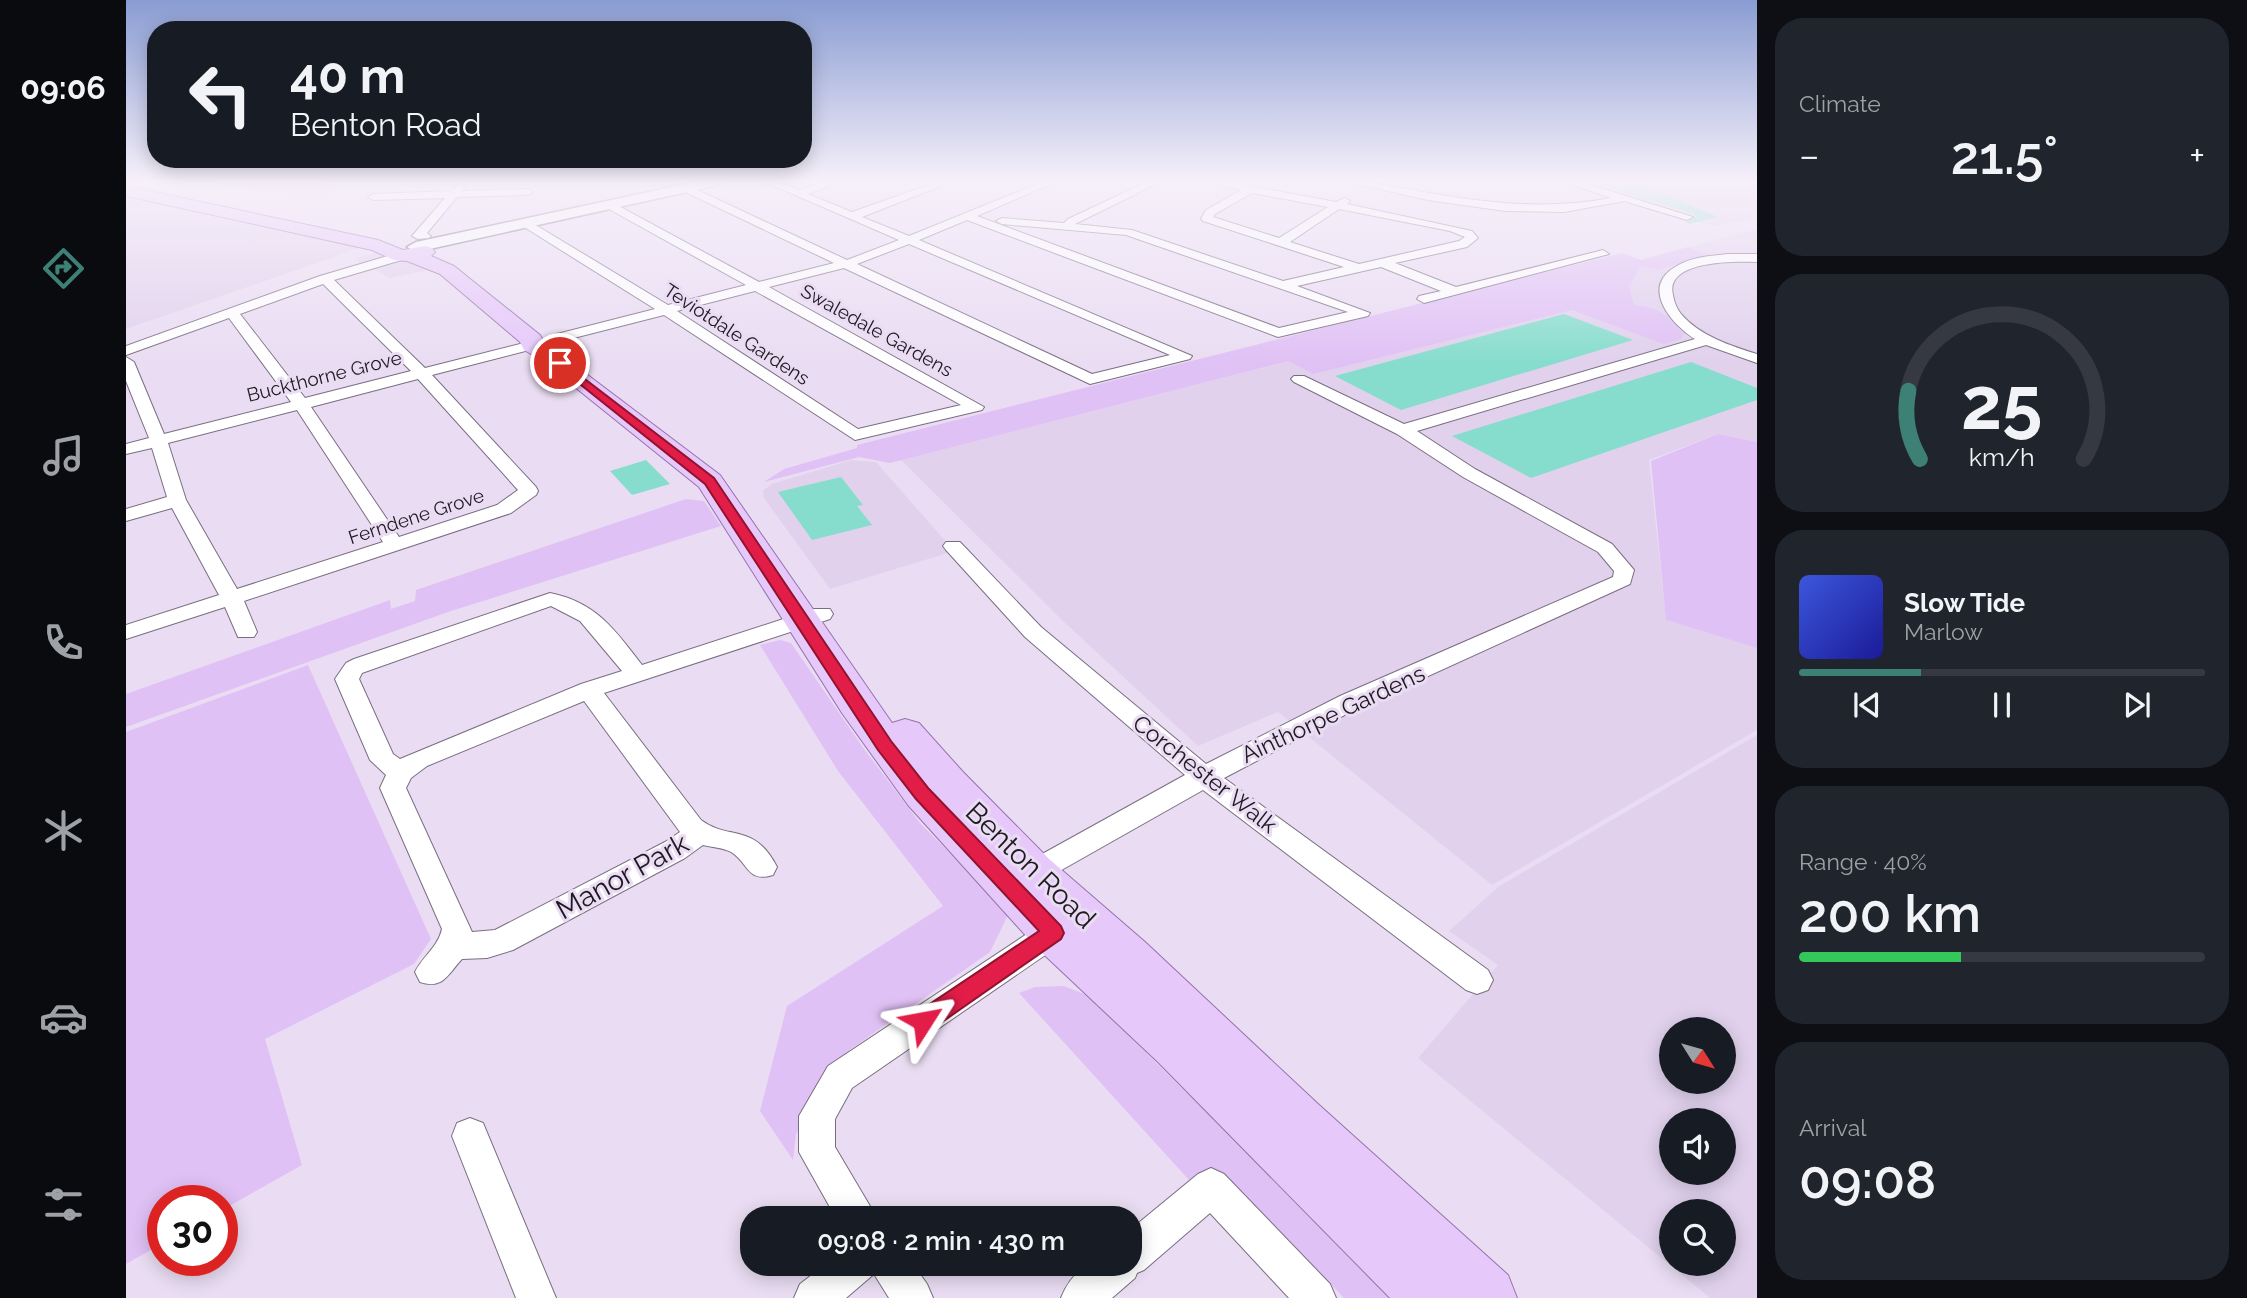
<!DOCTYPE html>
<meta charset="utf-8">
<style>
:root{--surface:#171b24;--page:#20242c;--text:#f1f3f6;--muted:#9ea1a6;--line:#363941;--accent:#3d8176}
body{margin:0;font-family:Raleway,sans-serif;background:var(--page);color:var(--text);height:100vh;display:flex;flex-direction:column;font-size:26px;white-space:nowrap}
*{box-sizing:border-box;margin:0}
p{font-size:23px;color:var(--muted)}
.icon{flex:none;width:38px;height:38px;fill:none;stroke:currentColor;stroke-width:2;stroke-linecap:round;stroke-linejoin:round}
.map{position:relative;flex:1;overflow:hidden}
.sheet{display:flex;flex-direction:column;gap:18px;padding:18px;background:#0d0f14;width:490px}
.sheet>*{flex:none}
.hud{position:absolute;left:21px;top:21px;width:665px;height:147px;border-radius:28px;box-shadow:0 4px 18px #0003;background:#171b24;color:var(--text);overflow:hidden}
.needle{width:46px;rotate:127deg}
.fabs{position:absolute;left:1533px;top:1017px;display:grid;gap:14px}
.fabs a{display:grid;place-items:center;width:77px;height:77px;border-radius:50%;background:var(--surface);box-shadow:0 4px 18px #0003;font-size:35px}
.speed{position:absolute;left:21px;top:1185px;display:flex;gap:14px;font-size:35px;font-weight:700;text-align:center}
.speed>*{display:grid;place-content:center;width:91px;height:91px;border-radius:50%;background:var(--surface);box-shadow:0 4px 18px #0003;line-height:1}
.speed .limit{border:10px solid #d22;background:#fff;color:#111}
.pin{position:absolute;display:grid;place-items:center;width:60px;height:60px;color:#fff;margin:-30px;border:4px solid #fff;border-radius:50%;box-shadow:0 2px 7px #0007}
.me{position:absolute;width:77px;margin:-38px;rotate:56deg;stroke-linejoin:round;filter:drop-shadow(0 0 5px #0008)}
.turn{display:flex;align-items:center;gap:24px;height:147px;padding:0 28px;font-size:32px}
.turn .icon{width:91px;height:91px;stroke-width:2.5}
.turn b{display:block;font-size:49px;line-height:60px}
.big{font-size:52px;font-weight:600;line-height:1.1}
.sheet .tile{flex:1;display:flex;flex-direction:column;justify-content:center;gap:10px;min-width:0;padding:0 24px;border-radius:28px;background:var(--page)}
.sheet .dial{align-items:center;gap:0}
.dial svg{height:182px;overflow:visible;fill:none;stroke:var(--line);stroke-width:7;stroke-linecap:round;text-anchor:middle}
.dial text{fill:var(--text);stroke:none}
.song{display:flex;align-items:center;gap:21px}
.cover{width:84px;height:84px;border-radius:10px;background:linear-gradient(135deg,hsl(230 70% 55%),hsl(240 70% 35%))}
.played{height:7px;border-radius:4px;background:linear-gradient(90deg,var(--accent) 30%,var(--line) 30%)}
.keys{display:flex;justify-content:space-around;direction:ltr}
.heat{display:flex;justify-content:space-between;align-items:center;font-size:38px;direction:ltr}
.charge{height:10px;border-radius:5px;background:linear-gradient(90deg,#34c759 40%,var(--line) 0)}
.trip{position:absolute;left:614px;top:1206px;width:402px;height:70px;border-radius:28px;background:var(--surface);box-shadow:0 4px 18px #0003;font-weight:600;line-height:70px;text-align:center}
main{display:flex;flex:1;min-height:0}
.dock{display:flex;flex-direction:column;width:126px;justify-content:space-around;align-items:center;background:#090b0e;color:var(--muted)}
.dock .icon{width:49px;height:49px}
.dock .on{color:var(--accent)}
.dock b{font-size:32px;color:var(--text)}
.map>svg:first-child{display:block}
.built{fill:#e1d1ed;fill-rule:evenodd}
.green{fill:#e0c1f5}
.building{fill:#86ddcd}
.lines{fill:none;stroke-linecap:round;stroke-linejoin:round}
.street-casing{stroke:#796e81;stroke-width:2}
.secondary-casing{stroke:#796e81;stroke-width:3}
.primary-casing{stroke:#9573ab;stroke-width:2}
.street{fill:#fff;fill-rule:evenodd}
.secondary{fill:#fff;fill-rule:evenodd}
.primary{fill:#e6c8fa;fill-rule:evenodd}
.route{fill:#e11d48;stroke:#92132f;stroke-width:2}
.labels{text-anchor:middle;stroke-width:6;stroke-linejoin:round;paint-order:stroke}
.far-street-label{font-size:19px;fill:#1e1a21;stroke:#eaddf3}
.street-label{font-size:23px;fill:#1e1a21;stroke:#eaddf3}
.near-street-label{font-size:28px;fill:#1e1a21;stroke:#eaddf3}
</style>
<main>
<nav class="dock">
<b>09:06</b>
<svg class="icon on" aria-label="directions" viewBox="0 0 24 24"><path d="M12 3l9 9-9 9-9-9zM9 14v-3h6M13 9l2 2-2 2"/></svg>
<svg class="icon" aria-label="music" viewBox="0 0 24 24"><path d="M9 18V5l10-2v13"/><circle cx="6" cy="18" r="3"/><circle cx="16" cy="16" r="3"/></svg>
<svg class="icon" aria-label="phone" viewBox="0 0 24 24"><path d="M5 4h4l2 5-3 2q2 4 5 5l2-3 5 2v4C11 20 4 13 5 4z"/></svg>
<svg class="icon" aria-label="climate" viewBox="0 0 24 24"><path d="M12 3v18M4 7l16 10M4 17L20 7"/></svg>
<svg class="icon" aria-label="car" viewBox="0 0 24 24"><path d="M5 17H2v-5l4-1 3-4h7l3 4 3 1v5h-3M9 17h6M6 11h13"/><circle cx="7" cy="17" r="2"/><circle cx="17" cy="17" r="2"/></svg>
<svg class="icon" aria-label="filters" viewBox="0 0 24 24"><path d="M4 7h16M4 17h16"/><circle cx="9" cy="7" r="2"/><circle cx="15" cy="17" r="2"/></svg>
</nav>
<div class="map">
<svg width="1631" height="1298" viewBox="0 0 1631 1298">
<rect width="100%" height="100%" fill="#eaddf3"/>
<g class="built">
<polygon points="1455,182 1631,182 1631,218 1586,226 1564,219 1567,217"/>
<polygon points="0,195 113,223 237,247 0,329"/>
<polygon points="1631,229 1631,442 1592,434 1523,460 1540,620 1631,648 1631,730 1366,885 1152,712 1072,746 937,621 775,460 1505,274 1515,260"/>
<polygon points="256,251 307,269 264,278 228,259"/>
<polygon points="725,460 750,462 828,551 704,589 638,498 637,491 646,484"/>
<path d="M1631,735V1298H1584L1292,1058L1372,965L1323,931L1372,887ZM1545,1029H1598V1082H1545ZM1545,1120H1598V1172H1545ZM1545,1211H1598V1264H1545Z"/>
</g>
<g class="green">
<polygon points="86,182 192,182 222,188 190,197 159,192 133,192"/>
<path d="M1562,247L1581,255L1532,270L1515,266L1503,286L1508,305C1535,308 1540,314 1558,334L1555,339L1538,344L1446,310L1187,374L1163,361L764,463L733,457L638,482L658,469L731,448V445L1496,253L1515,260Z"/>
<polygon points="1592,434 1631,442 1631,648 1540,620 1525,461"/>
<polygon points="560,499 578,501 595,526 322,612 0,727 0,694 264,600 265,609 289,601 290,590"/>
<polygon points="654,640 665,643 738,749 794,823 883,913 864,952 722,1051 695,1089 670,1134 667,1160 634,1111 661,1006 817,906 712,771 634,645"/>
<polygon points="182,665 305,939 288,964 139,1039 176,1165 96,1210 96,1200 37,1200 37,1243 0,1264 0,732"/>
<polygon points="938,986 963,996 1267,1298 1218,1298 1119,1194 1081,1179 1063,1180 893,993 909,987"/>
</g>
<g class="building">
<polygon points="1465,182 1525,182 1525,188 1592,217 1563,224 1560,222 1569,218 1568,214"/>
<polygon points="1438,314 1507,340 1275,410 1209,376"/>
<polygon points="1565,362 1631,388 1631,400 1405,478 1326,436"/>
<polygon points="520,460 544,484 506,495 484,471"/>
<polygon points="715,477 737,505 731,506 746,525 686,540 652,492"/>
</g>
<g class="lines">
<g class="street-casing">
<g id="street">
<path d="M639,182H652L673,190L699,182H713L682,194L726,212L811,182H825L736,217L783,236L916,182H929L851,216L1153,328L1222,312L1000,235L876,224L870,221L876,218L938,223L942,219L1021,182H1034L949,224L1006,230L1157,281L1218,267L1077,221L1075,219L1080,210L1115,190L1083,182H1102L1210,202L1219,198L1224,201L1221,204L1346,231L1352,238L1341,247L1269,263L1330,287L1477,250L1483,254L1298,303L1291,299L1293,296L1315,291L1255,267L1171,286L1244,313L1242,316L1152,337L841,220L793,240L1066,356L1064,359L964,384L718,268L643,287L858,407L856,410L729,440L538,315L432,342L427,341L425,338L427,335L529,309L395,225V221H403L542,305L620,285L481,208V204H489L633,282L708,263L557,191V187H565L721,260L773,240ZM1126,193L1202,207L1153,238L1087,217L1089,214ZM1213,209L1324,231L1339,237L1333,241L1233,264L1164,242ZM783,244L1044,355L966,374L731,264ZM629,291L835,405L732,429L551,311Z"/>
<path d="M1222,182H1242C1324,197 1402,214 1485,198L1440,182H1455L1567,217L1561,220L1498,201L1438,212L1379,211L1302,200Z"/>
<polygon points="334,184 339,187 336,191 402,189 407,192 402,195 331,197 301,233 305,236 303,238 292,239 286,236 319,198 247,200 242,197 247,194 325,191"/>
<path d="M275,252L279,253V259L208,280L299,368L406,341L413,345L411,348L306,375L410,487L412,491L410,495L385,513L118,601L131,632L128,637H112L99,607L0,639V625L93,595L46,508L0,521V509L41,497L26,448L0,454V444L23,438L0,381V357L8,362L38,434L165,402L103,318L0,355V346L194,276ZM197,284L285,371L179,398L114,314ZM292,379L392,490L371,505L273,537L185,407ZM171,410L257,542L111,589L60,500L42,443Z"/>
<path d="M1602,254H1631V262C1610,261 1538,260 1547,295C1548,302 1551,309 1555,314C1574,336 1605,346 1631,354V363L1580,345L1291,431L1349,469L1486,544L1508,570L1504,584L1232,708L1098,778L1362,970L1367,980L1362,990L1351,994L1340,990L1077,790L909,885L899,889L889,885L885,877L889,869L1059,775L899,637L820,550L817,546L820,542H834L915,627L1080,764L1214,696L1487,577L1488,571L1472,552L1337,477L1271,434L1168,382L1165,379L1168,376H1178L1278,424L1569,339C1546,325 1514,288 1549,267C1564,257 1584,256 1602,254Z"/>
<path d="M424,593C470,602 489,630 516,665L688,609H704L707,614L704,619L478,693L575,820C603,841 628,822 651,867L647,875C621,883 623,863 605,852C598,848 585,847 577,845L559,858L387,950L361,958L336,959C322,974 317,990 294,982L289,972C297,956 312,947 316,929L254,788L260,775L244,760L209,679L220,663L228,659ZM425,606L454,621L496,671L455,684L274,759L267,754L233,679L236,673ZM458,701L554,832L539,842L369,930L346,932L280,788L285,778L301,766Z"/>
<polygon points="933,916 944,920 948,929 944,938 726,1088 709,1119 709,1147 751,1218 710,1218 673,1152 673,1116 702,1066 922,920"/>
<polygon points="344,1118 357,1123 430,1298 390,1298 326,1136 331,1123"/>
<path d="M1085,1168L1098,1174L1204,1284L1210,1298H1163L1084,1213L1018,1270L1011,1273L1009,1278L986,1298H935C950,1261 970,1264 1004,1264V1230L1072,1174Z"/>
<polygon points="700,1264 787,1264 801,1284 807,1298 763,1298 748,1274 720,1298 668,1298 674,1284"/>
</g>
</g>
<g class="secondary-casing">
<polygon id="secondary" points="569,182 595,182 588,186 290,252 281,247 290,242"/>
</g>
<g class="primary-casing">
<polygon id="primary" points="0,186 252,240 277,250 299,246 306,248 309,252 305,256 328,266 414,335 418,342 594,475 766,723 779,719 793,723 837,772 923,859 1019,942 1192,1104 1382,1275 1391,1298 1264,1298 1032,1062 911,948 782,805 716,713 573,487 414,359 398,350 394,342 314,274 281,261 268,260 246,250 0,196"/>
</g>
<use href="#street" class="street"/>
<use href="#secondary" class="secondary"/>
<use href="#primary" class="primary"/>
</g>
<linearGradient id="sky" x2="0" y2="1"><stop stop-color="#899cd2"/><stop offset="0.5" stop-color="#f6f0fa"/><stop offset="1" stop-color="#f6f0fa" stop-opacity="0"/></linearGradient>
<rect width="1631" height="363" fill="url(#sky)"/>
<polygon class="route" points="434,360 588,478 765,741 803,789 935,926 938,933 935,939 806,1029 797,1032 789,1029 786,1021 789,1014 913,931 790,799 752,750 579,484 430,365 428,363"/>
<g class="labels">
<g class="far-street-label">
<text transform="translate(751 330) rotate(29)" y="7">Swaledale Gardens</text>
<text transform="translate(611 334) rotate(33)" y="7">Teviotdale Gardens</text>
<text transform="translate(198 376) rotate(-14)" y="7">Buckthorne Grove</text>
<text transform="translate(290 516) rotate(-18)" y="7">Ferndene Grove</text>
</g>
<g class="street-label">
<text transform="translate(1207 714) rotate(-25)" y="8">Ainthorpe Gardens</text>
<text transform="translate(1079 774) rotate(38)" y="8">Corchester Walk</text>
</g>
<g class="near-street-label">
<text transform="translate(905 865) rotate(44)" y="10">Benton Road</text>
<text transform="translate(496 876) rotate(-29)" y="10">Manor Park</text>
</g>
</g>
</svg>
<div class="fabs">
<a><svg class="needle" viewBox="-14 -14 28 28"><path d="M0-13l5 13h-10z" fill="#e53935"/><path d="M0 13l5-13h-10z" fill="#9ea1a6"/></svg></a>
<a><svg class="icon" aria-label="sound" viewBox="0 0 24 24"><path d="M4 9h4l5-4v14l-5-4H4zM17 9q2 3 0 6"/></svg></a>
<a><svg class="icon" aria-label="search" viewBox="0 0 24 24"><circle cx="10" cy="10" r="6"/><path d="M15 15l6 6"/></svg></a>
</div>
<div class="speed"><div class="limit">30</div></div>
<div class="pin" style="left:434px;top:363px;background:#d93025"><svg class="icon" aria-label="arrive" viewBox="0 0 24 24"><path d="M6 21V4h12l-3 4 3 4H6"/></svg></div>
<svg class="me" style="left:797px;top:1021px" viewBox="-20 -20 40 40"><path d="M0-17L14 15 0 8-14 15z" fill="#e11d48" stroke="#fff" stroke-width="4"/></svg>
<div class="trip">09:08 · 2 min · 430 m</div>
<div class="hud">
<div class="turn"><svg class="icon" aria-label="left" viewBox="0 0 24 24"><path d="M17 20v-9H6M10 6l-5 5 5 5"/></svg><div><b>40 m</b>Benton Road</div></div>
</div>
</div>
<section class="sheet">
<div class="tile"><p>Climate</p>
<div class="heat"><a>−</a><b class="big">21.5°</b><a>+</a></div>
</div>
<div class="tile dial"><svg viewBox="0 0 100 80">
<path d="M14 69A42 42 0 1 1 86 69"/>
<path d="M14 69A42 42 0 0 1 9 39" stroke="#3d8176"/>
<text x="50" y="56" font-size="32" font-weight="700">25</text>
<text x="50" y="72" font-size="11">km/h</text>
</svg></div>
<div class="tile">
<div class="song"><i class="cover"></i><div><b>Slow Tide</b><p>Marlow</p></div></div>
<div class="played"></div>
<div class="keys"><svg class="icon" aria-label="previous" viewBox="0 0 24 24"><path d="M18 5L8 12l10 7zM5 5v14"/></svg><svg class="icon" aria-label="pause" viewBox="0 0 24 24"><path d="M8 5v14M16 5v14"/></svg><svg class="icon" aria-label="next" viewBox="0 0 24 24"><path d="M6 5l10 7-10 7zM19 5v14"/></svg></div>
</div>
<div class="tile"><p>Range · 40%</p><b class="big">200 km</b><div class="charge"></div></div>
<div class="tile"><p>Arrival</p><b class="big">09:08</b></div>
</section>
</main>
